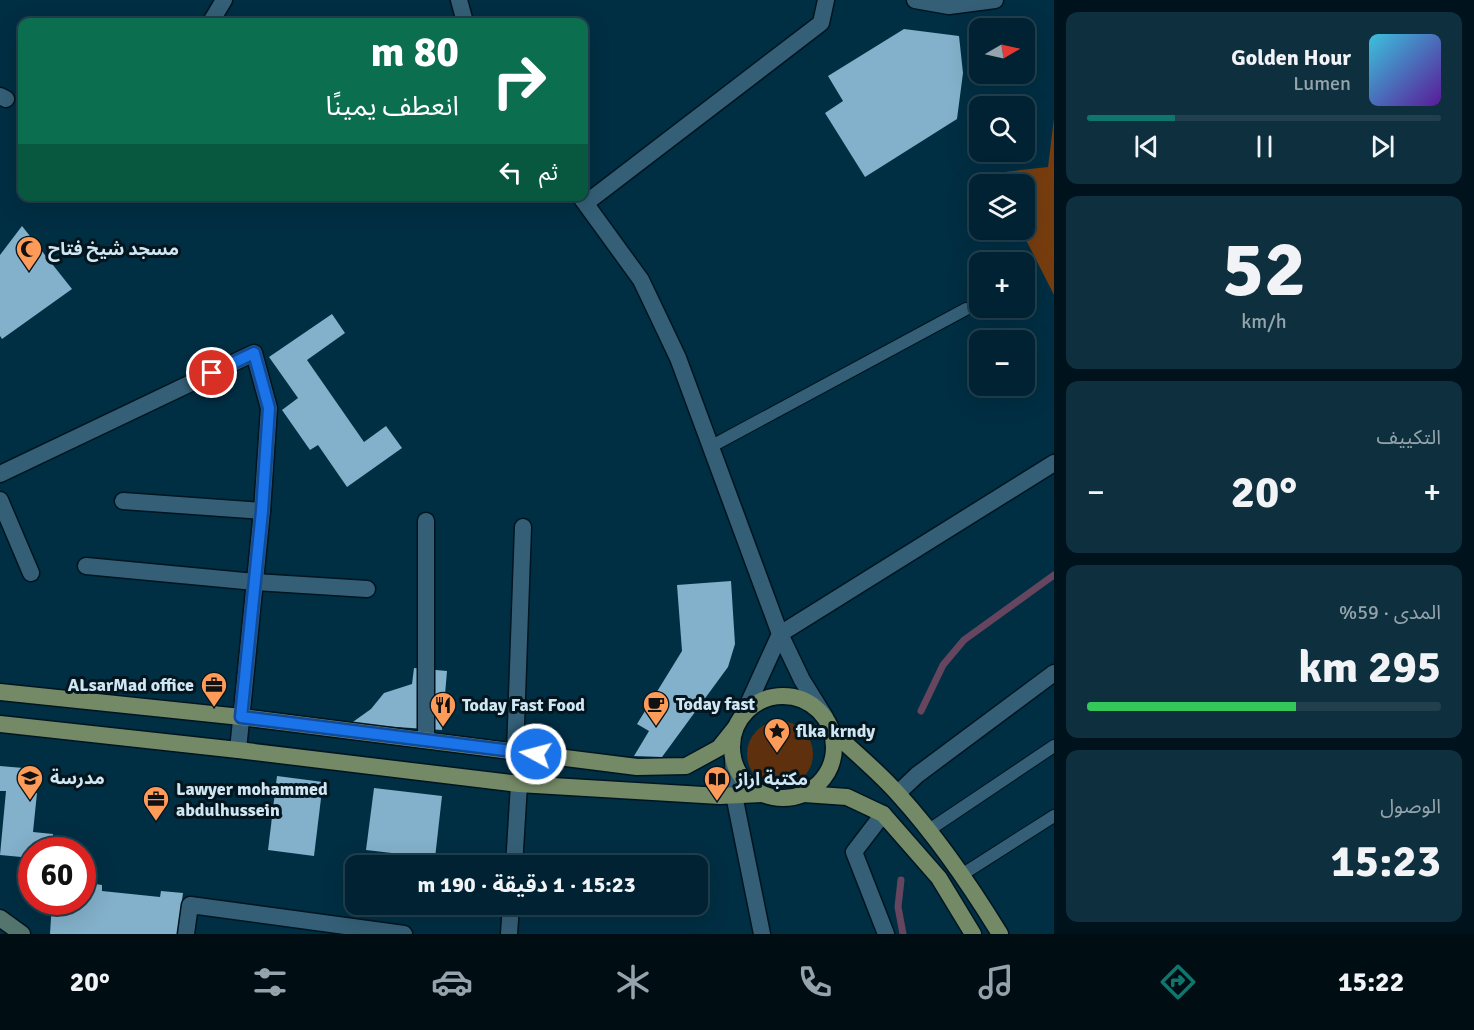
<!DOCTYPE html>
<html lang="ar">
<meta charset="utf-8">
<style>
:root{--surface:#002232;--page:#0e2f3e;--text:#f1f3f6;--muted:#95a4ac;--line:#223f4d;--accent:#0f766e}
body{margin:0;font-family:Signika,"Noto Sans Arabic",sans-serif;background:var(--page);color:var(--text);direction:rtl;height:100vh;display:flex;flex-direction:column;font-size:22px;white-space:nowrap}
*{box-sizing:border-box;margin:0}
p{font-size:20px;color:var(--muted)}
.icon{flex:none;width:33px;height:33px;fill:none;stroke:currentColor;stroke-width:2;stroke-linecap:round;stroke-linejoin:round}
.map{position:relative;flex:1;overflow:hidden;direction:ltr}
.sheet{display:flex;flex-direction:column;gap:12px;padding:12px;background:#00131c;width:420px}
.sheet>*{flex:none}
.banner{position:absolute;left:18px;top:18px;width:570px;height:183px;border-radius:12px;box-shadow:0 6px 24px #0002,0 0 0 2px var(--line);direction:rtl;background:#0b6e4f;color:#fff;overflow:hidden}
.needle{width:39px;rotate:81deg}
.fabs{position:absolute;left:969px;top:18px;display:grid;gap:12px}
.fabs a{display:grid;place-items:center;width:66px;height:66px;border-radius:12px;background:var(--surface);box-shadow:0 6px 24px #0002,0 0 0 2px var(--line);font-size:30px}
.speed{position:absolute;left:18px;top:837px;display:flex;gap:12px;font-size:30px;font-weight:700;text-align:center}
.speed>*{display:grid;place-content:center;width:78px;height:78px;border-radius:50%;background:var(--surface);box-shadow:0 6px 24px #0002,0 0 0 2px var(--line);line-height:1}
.speed .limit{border:9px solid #d22;background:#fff;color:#111}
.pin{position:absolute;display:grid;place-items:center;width:51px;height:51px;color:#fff;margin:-26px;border:3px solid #fff;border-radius:50%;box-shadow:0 2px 6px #0007}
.me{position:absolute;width:66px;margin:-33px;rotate:277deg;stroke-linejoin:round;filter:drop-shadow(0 0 4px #0008)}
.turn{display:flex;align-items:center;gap:21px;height:126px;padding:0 30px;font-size:27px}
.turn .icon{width:78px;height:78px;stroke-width:2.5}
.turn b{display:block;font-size:42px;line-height:51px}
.then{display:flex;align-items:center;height:57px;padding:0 30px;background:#0003;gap:12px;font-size:22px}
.big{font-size:45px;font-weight:700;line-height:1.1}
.sheet .widget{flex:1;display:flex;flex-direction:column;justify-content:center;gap:9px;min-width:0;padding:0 21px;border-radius:12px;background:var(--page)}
.sheet .dial{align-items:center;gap:0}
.dial b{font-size:78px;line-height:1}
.song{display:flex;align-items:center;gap:18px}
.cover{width:72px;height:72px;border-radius:9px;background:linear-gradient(135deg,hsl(190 70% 55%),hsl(270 70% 35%))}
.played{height:6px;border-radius:3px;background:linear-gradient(90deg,var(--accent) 25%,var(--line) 25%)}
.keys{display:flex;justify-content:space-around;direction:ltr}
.heat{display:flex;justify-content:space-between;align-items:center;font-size:33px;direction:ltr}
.charge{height:9px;border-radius:4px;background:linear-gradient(90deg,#34c759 59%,var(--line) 0)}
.trip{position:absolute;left:345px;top:855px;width:363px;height:60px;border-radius:12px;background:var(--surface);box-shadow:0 6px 24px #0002,0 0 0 2px var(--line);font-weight:700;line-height:60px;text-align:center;direction:rtl}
.tabs{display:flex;height:96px;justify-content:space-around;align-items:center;background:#000e14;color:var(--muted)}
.tabs .icon{width:42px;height:42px}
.tabs .current{color:var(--accent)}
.tabs b{font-size:27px;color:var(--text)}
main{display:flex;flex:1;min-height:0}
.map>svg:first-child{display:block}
.green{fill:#5e300d}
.forest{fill:#773d0f}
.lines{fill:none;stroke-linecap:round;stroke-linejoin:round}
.stream{stroke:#66455e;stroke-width:7}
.building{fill:#83b0ca}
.service-casing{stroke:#011520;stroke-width:14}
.minor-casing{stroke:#011520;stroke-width:19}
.tertiary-casing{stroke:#011520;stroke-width:19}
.secondary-casing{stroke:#011520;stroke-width:19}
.primary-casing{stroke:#011520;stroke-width:19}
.service{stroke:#345f76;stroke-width:12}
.minor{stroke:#345f76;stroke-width:16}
.tertiary{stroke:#345f76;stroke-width:16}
.secondary{stroke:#54746e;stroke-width:16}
.primary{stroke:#748966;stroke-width:16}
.route-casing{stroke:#114b97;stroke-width:15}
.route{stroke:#1a73e8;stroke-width:10}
.labels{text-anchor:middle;stroke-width:6;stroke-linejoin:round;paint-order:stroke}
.poi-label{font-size:18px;font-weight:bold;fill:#cfe6f3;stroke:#04151e;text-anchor:start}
</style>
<main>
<section class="sheet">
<div class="widget">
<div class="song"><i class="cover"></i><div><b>Golden Hour</b><p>Lumen</p></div></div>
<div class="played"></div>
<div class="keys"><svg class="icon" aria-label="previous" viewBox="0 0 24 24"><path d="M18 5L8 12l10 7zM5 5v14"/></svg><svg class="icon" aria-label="pause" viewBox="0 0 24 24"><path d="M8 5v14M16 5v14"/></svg><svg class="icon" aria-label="next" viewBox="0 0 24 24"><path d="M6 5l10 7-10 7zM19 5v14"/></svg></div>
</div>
<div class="widget dial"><b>52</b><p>km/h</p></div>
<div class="widget"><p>التكييف</p>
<div class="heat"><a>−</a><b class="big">20°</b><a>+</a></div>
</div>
<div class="widget"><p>المدى · 59%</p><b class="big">295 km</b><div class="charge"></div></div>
<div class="widget"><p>الوصول</p><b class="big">15:23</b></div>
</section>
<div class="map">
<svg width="1054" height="934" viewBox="0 0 1054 934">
<rect width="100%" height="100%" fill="#002e43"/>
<circle class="green" cx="780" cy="754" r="33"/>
<polygon class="forest" points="1054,118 1054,295 1021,230 1024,230 1024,184 1000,184 995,173 1048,167"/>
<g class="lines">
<g class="stream">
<polyline points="921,711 943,665 964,640 1054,575"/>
<polyline points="901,880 898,907 903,934"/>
</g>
</g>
<g class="building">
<polygon points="904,29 959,36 963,73 957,119 865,177 825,113 843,101 828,76"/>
<polygon points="22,226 72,289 2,339 0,336 0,255"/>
<polygon points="332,314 345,333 307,360 364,442 386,426 402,448 347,487 318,445 310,450 282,410 298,398 269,357"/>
<polygon points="731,581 735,644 728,667 662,757 634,756 649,731 637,724 682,651 677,585"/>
<polygon points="414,668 447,671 442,730 350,724 371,709 384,693 412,684"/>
<polygon points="0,766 35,769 32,792 37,793 33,832 53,834 52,850 32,850 32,858 0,855 6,791 0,791"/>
<polygon points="277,776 323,782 314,856 268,850"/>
<polygon points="374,788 442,796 435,858 366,850"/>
<polygon points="82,882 102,885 102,891 160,897 161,891 183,893 177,934 50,934 52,902 82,902"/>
</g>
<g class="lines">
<g class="service-casing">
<g id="service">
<polyline points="710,447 966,309"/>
<polyline points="929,830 1054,746"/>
<polyline points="963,874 1054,816"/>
</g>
</g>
<g class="minor-casing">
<g id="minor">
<polyline points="459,0 465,22"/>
<polyline points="915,0 949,6 995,0"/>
<polyline points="212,20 224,0"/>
<polyline points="0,96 6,99"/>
<polyline points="580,196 641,280 678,358 780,634 802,680 825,717"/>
<polyline points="586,203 821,23 826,0"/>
<polyline points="0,474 254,353 269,408 262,511 238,750"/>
<polyline points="0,500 31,573"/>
<polyline points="123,501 262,511"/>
<polyline points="86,566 255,582 367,589"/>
<polyline points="744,713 780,634 1054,463"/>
<polyline points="426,740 426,521"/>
<polyline points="515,752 523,527"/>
<polyline points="733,757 734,795 762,934"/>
<polyline points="883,814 854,852 886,934"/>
<polyline points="514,866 519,784"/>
<polyline points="186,934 190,905 404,934"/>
<polyline points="509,934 511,904"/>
</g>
</g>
<g class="tertiary-casing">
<polyline id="tertiary" points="898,793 917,775 1054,673"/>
</g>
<g class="secondary-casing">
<polyline id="secondary" points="0,918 22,934"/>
</g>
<g class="primary-casing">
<g id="primary">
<polyline points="0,692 241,717 637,767 686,766 719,748 735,728"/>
<circle cx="783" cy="747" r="51"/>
<polyline points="0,724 238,750 519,784 720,796 762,794"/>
<path d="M832,731C854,752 879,772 899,795C938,838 970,885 1000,934"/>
<polyline points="804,794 847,797 883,814 939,878 973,934"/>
</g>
</g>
<use href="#service" class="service"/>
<use href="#minor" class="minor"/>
<use href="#tertiary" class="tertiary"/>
<use href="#secondary" class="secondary"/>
<use href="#primary" class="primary"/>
</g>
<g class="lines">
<g class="route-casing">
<polyline id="route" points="212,373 254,353 269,408 262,511 241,717 536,754"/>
</g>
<use href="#route" class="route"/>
</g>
<defs>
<g id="mosque-pin" transform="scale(1.35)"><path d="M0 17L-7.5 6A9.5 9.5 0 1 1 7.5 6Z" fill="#fe9b58" stroke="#04151e"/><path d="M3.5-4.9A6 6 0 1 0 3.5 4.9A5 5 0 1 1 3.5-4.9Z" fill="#111"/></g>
<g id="office-pin" transform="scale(1.35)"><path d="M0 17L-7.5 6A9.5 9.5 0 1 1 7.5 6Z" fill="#fe9b58" stroke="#04151e"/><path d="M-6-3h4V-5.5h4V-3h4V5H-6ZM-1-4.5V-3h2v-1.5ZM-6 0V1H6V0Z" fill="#111"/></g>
<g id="cafe-pin" transform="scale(1.35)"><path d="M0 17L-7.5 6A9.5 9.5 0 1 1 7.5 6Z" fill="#fe9b58" stroke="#04151e"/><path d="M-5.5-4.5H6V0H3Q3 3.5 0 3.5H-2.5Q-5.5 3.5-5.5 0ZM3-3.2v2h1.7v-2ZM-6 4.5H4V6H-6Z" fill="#111"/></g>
<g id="restaurant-pin" transform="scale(1.35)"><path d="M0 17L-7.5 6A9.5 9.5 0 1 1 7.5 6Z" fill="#fe9b58" stroke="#04151e"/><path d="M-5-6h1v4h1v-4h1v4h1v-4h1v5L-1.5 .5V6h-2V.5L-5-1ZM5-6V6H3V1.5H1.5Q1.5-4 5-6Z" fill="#111"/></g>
<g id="sight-pin" transform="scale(1.35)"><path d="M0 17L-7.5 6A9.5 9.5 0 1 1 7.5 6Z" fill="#fe9b58" stroke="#04151e"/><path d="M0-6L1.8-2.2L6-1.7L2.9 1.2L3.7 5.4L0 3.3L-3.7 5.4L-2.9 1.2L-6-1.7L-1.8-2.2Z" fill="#111"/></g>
<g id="school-pin" transform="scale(1.35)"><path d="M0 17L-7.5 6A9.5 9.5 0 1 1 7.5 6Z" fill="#fe9b58" stroke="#04151e"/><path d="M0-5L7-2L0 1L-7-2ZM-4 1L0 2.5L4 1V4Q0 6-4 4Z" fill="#111"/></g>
<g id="library-pin" transform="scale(1.35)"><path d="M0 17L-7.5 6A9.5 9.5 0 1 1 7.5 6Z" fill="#fe9b58" stroke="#04151e"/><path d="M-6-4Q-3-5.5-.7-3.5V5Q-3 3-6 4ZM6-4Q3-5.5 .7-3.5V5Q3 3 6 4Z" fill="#111"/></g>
</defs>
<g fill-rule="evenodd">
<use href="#mosque-pin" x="29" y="249"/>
<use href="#office-pin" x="214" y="685"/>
<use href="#cafe-pin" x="656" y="704"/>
<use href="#restaurant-pin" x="443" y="705"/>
<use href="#sight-pin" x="777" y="731"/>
<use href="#school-pin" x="30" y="778"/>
<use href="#library-pin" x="717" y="779"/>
<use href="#office-pin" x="156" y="799"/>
</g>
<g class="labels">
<g class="poi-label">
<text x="48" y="255">مسجد شيخ فتاح</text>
<text x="194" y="691" text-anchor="end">ALsarMad office</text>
<text x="676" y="710">Today fast</text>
<text x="462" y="711">Today Fast Food</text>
<text x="796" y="737">flka krndy</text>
<text x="50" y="784">مدرسة</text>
<text x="736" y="785">مكتبة اراز</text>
<text x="176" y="795">Lawyer mohammed<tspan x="176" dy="21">abdulhussein</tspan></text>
</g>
</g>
</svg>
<div class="fabs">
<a><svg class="needle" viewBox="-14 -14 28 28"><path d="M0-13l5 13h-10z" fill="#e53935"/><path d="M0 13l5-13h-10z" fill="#95a4ac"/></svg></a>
<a><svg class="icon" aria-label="search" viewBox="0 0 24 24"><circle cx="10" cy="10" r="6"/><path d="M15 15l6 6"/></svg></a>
<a><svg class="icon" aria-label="layers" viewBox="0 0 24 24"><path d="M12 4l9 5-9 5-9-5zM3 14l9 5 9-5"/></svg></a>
<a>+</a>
<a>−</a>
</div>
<div class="speed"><div class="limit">60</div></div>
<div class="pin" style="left:212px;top:373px;background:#d93025"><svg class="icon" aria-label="arrive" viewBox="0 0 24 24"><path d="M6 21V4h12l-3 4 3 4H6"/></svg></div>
<svg class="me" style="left:536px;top:754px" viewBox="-20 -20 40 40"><circle r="17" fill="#1a73e8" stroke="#fff" stroke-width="3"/><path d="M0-11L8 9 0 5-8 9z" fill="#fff"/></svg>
<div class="trip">15:23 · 1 دقيقة · 190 m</div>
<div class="banner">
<div class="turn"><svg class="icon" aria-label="right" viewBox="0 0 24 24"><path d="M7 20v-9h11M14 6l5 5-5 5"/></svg><div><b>80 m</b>انعطف يمينًا</div></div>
<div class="then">ثم<svg class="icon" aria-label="left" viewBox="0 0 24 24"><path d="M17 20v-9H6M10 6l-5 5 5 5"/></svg></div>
</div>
</div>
</main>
<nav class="tabs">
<b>15:22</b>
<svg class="icon current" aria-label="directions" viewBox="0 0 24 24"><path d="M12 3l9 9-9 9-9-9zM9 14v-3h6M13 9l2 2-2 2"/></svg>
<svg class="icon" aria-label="music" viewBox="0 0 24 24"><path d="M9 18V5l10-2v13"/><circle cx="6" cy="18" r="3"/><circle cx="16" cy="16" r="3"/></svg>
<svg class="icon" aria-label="phone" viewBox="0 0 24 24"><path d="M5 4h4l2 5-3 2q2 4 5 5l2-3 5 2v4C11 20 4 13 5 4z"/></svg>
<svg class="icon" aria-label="climate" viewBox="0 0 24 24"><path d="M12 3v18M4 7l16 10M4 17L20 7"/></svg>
<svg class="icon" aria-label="car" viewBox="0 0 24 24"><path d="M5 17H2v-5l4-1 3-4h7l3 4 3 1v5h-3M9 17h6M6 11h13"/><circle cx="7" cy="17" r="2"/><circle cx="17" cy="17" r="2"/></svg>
<svg class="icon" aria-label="filters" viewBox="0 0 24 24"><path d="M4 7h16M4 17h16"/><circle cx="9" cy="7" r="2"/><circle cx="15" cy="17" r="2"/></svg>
<b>20°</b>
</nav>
